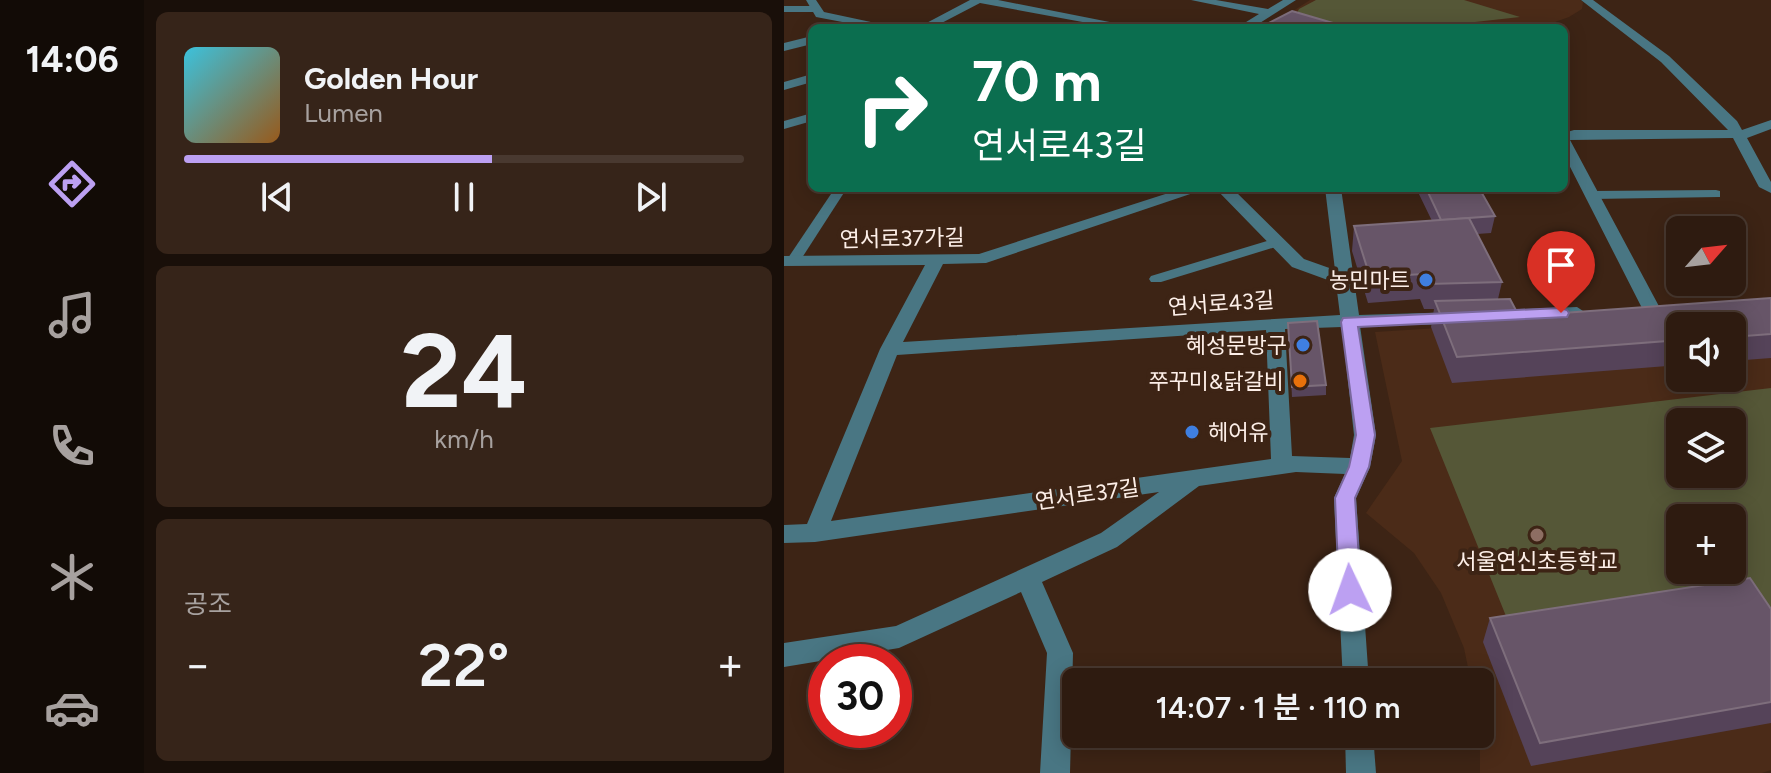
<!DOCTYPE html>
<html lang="ko">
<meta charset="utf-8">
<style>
:root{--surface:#2e1b10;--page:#362419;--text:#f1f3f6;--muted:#a7a19f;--line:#493930;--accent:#bca0f2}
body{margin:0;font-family:Figtree,"Noto Sans KR",sans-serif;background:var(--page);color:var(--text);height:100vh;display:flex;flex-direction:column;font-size:30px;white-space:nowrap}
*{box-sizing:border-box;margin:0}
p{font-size:26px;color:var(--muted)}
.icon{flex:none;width:44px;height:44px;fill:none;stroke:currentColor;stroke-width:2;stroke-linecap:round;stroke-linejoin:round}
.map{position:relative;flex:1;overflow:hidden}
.sheet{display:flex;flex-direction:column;gap:12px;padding:12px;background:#190f09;width:640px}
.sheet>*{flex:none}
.hud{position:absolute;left:24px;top:24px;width:760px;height:168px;border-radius:12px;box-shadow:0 4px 20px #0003,0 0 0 2px var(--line);background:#0b6e4f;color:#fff;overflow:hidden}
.needle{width:52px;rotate:62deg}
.fabs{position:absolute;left:882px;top:216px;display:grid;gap:16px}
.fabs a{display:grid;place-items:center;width:80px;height:80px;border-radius:12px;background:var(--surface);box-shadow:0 4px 20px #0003,0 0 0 2px var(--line);font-size:40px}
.speed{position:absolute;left:24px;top:644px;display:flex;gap:16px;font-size:40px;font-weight:700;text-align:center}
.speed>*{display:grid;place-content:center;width:104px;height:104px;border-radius:50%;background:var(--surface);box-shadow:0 4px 20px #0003,0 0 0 2px var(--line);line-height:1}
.speed .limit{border:12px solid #d22;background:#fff;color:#111}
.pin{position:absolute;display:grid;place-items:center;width:68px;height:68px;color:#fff;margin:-82px -34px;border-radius:50% 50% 50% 0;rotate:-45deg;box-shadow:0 0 8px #0007}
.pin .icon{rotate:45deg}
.me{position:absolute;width:88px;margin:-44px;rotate:357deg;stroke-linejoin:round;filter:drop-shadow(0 0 6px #0008)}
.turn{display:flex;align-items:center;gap:28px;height:168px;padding:0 32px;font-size:36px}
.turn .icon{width:104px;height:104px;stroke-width:2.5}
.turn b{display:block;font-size:56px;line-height:68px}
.big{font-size:60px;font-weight:600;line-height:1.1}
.sheet .tile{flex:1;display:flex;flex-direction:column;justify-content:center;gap:12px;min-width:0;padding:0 28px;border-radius:12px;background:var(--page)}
.sheet .dial{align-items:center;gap:0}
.dial b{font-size:104px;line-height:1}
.song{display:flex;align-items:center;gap:24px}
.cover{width:96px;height:96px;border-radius:12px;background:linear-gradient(135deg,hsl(190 70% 55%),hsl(30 70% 35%))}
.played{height:8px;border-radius:4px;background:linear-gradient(90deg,var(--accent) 55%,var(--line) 55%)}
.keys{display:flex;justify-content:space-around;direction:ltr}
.heat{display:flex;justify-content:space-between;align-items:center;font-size:44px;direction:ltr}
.trip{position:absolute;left:278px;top:668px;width:432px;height:80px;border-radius:12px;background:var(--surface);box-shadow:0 4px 20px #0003,0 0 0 2px var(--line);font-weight:600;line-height:80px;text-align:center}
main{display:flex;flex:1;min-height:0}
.tab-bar{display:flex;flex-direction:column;width:144px;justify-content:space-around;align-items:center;background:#120b06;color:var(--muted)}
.tab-bar .icon{width:56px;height:56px}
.tab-bar .on{color:var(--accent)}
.tab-bar b{font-size:36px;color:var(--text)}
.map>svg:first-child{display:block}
.built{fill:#4b2b18;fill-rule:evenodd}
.green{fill:#555737;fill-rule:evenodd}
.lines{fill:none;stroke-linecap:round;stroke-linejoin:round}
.lane{fill:#497683;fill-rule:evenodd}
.street{fill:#497683;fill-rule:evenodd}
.wall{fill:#554359}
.building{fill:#675568;stroke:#7e6e7c;stroke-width:2}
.route{fill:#bca0f2;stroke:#7a689d;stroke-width:2}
.shop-dot{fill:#3f7fe0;stroke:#3d2415;stroke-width:3}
.food-dot{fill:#e8710a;stroke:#3d2415;stroke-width:3}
.education-dot{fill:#8d6e63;stroke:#3d2415;stroke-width:3}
.labels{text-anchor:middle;stroke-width:8;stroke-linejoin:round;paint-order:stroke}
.street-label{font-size:22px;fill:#fdefe8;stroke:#3d2415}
.poi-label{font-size:22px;fill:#fdefe8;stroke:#3d2415;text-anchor:end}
</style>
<main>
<nav class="tab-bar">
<b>14:06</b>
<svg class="icon on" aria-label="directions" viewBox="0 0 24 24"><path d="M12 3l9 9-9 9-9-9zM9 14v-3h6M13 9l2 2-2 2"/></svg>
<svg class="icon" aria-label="music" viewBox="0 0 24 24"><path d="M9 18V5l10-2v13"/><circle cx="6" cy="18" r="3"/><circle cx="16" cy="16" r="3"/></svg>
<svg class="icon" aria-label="phone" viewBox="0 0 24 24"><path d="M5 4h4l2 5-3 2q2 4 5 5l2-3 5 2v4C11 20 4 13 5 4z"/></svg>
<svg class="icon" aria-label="climate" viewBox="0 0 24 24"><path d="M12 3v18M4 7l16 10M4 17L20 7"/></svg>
<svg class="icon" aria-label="car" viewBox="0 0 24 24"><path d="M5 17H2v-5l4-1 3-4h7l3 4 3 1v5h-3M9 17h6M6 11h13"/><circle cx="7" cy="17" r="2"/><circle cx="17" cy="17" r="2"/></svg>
</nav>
<section class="sheet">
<div class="tile">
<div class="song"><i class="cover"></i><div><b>Golden Hour</b><p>Lumen</p></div></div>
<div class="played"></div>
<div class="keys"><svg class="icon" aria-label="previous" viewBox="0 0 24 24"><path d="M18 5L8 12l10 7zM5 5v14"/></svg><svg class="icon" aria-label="pause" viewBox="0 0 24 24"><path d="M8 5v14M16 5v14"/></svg><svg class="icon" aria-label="next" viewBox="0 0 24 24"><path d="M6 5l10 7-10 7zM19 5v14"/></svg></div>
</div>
<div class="tile dial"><b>24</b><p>km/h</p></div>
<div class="tile"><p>공조</p>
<div class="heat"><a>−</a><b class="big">22°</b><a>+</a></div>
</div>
</section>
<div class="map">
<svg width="987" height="773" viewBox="0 0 987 773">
<rect width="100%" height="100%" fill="#3d2415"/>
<g class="built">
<polygon points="526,0 796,0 799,2 798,9 785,17 754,28 483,28"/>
<path d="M987,307V770L978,773H696V682H687L680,648L657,593L630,553L582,513L618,461L591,332ZM896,326H948V378H896ZM896,422H948V474H896ZM896,518H948V570H896Z"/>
</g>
<g class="green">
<polygon points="532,0 680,0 736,17 691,22 679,28 539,28 512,15 515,9"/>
<path d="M987,388V618L724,621L646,428ZM896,422H948V474H896ZM896,518H948V570H896Z"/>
</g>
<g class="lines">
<g class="lane">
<polygon points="0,6 32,6 36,9 32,12 0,12"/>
<polygon points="51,188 63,188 14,264 4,264 2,261"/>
<polygon points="932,190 936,191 936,197 808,199 802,195 808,191"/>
<polygon points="493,238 500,242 498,245 377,282 367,282 365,279 367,276"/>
</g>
<g class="street">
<polygon points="22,0 32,0 40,12 115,28 90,28 32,17"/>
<polygon points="186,0 214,0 356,28 331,28 196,3 148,28 133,28"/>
<polygon points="407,0 432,0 484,9 499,0 512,0 468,28 454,27 475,14"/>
<polygon points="797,0 809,0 885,56 953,121 958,130 987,120 987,129 963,138 987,182 987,193 975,187 949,138 786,140 877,310 868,316 859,310 780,155 780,133 790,130 944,130 877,62"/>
<polygon points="28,36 28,44 0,51 0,43"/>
<polygon points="28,74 28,82 0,90 0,82"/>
<polygon points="28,113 28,121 0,129 0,121"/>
<path d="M400,188H424L202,263L159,264L119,342L556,315L552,283L508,267L431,188H448L520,259L551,270L541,188H557L575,315L673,312L682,318L673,324L576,326L592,435L586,467L572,498L585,682H559L550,498L561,474L512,472L415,486L333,547L258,582L289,653L286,773H256L263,653L237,592L115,648L0,667V643L112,626L317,533L375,492L31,542L0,543V525L23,524L96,349L141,265L0,266V256L195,254ZM558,327L570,435L566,458L508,456L501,329ZM482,330L487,459L47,521L113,355Z"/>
<polygon points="793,307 802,313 799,317 709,322 700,316 709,310"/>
<polygon points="561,734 589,734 592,773 562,773"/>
</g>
</g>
<g class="wall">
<polygon points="632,188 695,188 711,216 707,233 693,234 718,282 714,299 735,316 987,298 987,358 948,361 948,326 896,326 896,365 668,383 647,327 650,309 640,309 636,299 584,303 568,251 570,226 648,221"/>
<polygon points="504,323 542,385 542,395 508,397"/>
<polygon points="987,609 987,723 747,766 699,642 706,618"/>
</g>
<g class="building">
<polygon points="508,11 566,28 475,28"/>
<polygon points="642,188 695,188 711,216 657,220"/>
<polygon points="685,218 718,282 644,284 640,274 586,277 570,226"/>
<polygon points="987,298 987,334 948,337 948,326 896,326 896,340 673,357 651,301 726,299 735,316"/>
<polygon points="533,321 542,385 508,387 504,323"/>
<polygon points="966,578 987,609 987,702 756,743 706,618"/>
</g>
<polygon class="route" points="777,308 783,310 785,313 783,317 574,327 591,435 585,467 571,498 577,590 574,597 566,600 558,597 555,590 551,498 565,467 572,435 557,322 559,318"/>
<g class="shop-dot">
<circle cx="642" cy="280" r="8"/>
<circle cx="519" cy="345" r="8"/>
<circle cx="408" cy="432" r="8"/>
</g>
<circle class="food-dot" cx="516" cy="381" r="8"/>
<circle class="education-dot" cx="753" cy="535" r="8"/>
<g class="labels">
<g class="street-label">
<text transform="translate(118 238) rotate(-1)" y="8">연서로37가길</text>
<text transform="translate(437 303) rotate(-4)" y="8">연서로43길</text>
<text transform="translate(303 494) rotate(-8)" y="8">연서로37길</text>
</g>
<g class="poi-label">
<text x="626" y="288">농민마트</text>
<text x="503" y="353">혜성문방구</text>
<text x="500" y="389">쭈꾸미&amp;닭갈비</text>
<text x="424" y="440" text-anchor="start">헤어유</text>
<text x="753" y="569" text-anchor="middle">서울연신초등학교</text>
</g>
</g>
</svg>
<div class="fabs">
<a><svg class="needle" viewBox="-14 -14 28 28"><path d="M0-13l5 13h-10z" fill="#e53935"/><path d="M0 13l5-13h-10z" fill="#a7a19f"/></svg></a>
<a><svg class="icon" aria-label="sound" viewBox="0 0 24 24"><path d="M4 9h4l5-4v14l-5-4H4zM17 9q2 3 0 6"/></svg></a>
<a><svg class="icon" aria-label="layers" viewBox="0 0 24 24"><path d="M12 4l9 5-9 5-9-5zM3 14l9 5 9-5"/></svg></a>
<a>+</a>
</div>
<div class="speed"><div class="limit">30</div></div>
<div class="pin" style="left:777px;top:313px;background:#d93025"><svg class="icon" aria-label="arrive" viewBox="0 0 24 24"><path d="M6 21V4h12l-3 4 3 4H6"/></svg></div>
<svg class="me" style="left:566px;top:590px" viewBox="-20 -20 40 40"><circle r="19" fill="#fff"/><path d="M0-13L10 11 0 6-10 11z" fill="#bca0f2"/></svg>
<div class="trip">14:07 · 1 분 · 110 m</div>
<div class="hud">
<div class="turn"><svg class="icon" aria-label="right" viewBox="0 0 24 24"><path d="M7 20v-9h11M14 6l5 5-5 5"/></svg><div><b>70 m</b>연서로43길</div></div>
</div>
</div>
</main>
